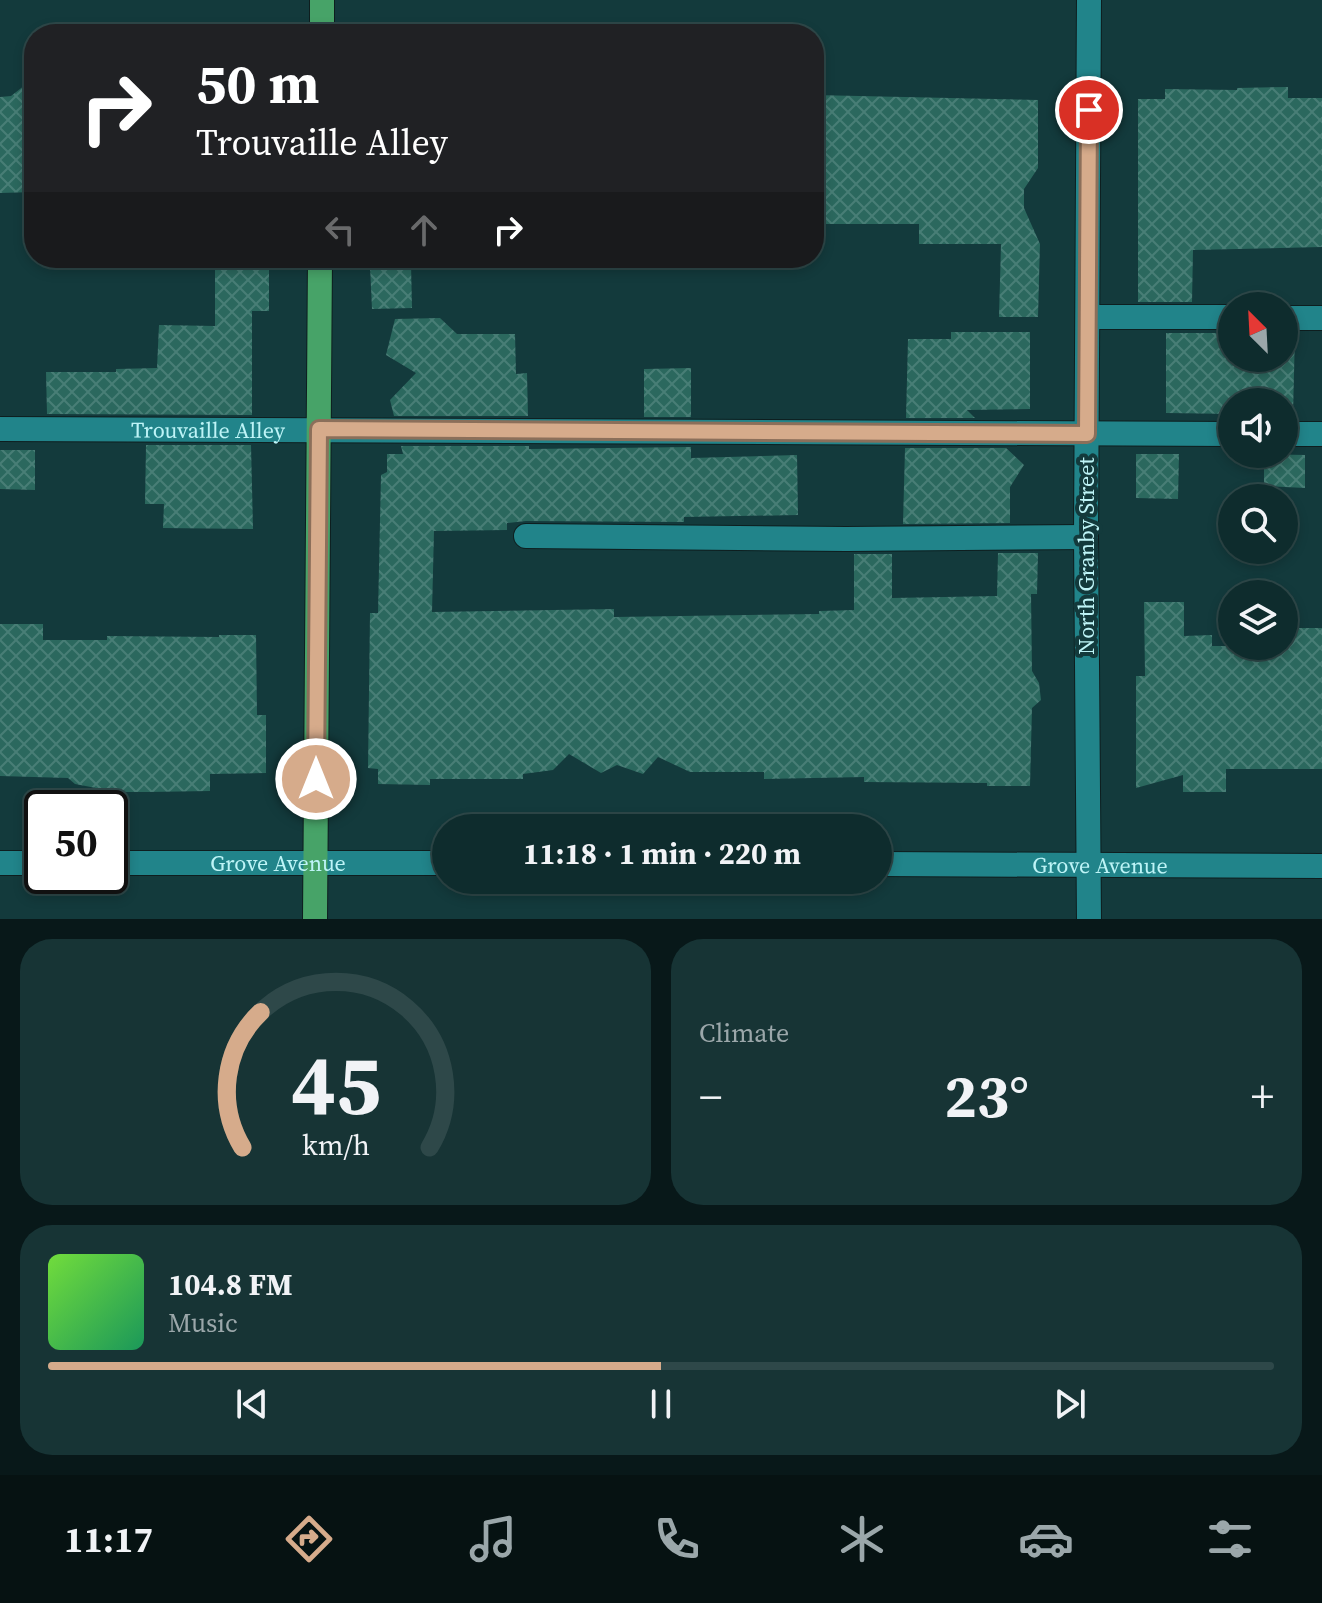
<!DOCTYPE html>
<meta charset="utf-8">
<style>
:root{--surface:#0e2c2d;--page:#173435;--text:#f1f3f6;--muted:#9ba7aa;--line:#2e4849;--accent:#d6ab8b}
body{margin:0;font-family:"Source Serif 4",serif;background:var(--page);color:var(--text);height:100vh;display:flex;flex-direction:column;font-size:30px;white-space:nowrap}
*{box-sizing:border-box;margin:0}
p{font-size:26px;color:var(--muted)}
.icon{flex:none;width:44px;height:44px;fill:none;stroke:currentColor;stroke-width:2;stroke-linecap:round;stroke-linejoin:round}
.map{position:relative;height:919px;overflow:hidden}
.panel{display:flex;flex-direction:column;gap:20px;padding:20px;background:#081819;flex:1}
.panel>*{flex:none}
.banner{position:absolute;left:24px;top:24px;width:800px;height:244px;border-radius:32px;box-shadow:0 4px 12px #0003,0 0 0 2px var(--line);background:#202124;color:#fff;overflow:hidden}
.needle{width:52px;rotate:336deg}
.buttons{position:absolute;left:1218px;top:292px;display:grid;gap:16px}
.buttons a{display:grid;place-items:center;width:80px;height:80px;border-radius:50%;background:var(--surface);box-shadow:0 4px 12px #0003,0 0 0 2px var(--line);font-size:40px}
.speed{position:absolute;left:24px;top:790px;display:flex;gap:16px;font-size:40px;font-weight:700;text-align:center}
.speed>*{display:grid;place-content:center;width:104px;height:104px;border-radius:50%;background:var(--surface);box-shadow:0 4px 12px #0003,0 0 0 2px var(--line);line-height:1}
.speed .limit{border:4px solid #111;border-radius:12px;background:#fff;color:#111}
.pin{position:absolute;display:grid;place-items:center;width:68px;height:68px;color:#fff;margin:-34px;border:4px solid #fff;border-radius:50%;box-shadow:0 2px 8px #0007}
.me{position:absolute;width:88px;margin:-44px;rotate:0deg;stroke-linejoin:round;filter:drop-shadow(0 0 6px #0008)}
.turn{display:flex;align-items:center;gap:28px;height:168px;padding:0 40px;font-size:36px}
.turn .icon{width:104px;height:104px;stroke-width:2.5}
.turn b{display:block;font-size:56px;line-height:68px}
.lanes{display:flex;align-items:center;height:76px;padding:0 40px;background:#0003;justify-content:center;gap:40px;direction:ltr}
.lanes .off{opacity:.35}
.big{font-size:60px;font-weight:700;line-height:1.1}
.panel .tile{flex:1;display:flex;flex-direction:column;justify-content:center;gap:12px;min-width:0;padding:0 28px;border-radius:32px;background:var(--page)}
.panel .dial{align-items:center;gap:0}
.dial svg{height:208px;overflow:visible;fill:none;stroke:var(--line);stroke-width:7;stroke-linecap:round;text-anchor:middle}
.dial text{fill:var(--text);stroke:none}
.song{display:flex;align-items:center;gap:24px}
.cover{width:96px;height:96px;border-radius:12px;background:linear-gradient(135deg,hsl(100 70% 55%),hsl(150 70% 35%))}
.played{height:8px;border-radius:4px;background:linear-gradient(90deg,var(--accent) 50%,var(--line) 50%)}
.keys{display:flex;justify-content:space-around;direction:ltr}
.heat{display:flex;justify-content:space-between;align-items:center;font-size:44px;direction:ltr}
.panel .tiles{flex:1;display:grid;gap:20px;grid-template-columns:1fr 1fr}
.tile:last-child{grid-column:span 2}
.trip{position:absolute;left:432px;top:814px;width:460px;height:80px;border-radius:40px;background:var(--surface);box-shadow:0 4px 12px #0003,0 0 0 2px var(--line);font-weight:700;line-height:80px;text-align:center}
.dock{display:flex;height:128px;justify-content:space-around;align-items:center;background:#061212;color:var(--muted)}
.dock .icon{width:56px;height:56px}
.dock .selected{color:var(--accent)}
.dock b{font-size:36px;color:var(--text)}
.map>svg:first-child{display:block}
.building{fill:url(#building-cross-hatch)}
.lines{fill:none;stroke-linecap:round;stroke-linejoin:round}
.minor-casing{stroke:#0e1e1f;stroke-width:26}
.major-casing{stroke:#0e1e1f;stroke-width:26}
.minor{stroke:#21848a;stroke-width:24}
.major{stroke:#47a368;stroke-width:24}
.route-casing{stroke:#8b6f5a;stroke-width:20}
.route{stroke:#d6ab8b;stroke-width:14}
.labels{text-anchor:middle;stroke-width:8;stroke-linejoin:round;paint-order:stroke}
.street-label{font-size:22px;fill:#bef4f7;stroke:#133a3c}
</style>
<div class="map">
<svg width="1322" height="919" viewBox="0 0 1322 919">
<defs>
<pattern id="building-cross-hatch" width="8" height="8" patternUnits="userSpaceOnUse" patternTransform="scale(2)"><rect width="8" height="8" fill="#2b685e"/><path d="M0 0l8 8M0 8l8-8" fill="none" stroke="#487e76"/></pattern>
</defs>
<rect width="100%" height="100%" fill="#133a3c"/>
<g class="building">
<polygon points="34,78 34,192 0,193 0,97 11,96"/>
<polygon points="1288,87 1288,98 1322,98 1322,247 1193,250 1192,302 1138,302 1138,99 1165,99 1165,89 1237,90 1237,88"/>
<polygon points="814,95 1038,100 1038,168 1024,189 1024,208 1040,244 1038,317 999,317 1001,244 919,244 919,224 814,224"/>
<polygon points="215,258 269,258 269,311 252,311 252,415 47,414 46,372 116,372 116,369 157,368 159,325 215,326"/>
<polygon points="411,264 412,308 372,309 370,266"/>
<polygon points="440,318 457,334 515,334 516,374 527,373 528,416 394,416 390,400 416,373 386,355 395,319"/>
<polygon points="951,332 1030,332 1030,409 967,410 975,418 906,418 908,339 951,339"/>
<polygon points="1166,333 1232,333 1232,358 1284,358 1284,333 1295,333 1293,415 1284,415 1284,402 1232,402 1232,414 1166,413"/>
<polygon points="691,368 691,417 644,417 644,369"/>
<polygon points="146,445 251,445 253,529 163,528 164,504 145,504"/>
<polygon points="401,446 529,446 529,449 691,447 691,458 797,455 798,515 684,517 684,522 526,521 507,523 507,530 434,531 432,612 614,609 614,617 819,614 819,611 854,610 854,554 892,554 892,598 997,596 998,553 1038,553 1037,594 1031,594 1032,671 1039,683 1041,700 1032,708 1030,786 987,786 987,783 864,782 864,777 764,779 764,772 690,772 658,757 643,774 617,765 601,773 569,754 553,770 523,774 523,779 430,779 430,785 378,784 378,769 368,768 370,613 378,613 381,475 387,472 387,454 403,454"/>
<polygon points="905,448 1006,448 1024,465 1010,487 1010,523 903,524"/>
<polygon points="0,450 35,450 35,490 0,489"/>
<polygon points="1136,454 1179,454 1178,499 1136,498"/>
<polygon points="1264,454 1305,455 1305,488 1264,486"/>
<polygon points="1144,602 1184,602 1184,636 1212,635 1212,646 1284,646 1284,628 1322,628 1322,769 1226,769 1226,792 1183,792 1183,775 1136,788 1136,676 1145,676"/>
<polygon points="0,624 43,624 43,640 107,640 107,636 219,637 219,635 256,635 257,715 266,715 266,773 210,774 210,791 149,792 117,792 75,784 68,778 0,776"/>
</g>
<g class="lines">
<g class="minor-casing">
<g id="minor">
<polyline points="1088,317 1232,317"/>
<polyline points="1284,318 1322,318"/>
<path id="s1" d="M0,429L1232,434"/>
<polyline points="1284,434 1322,434"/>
<polyline points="526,536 846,539 1086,537"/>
<polyline points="0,863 42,863"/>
<path id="s2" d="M110,863H446"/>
<path id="s3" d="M878,864L1322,866"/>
<polyline points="1089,919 1086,537 1089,0"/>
</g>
</g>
<g class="major-casing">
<g id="major">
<polyline points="322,34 322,0"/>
<polyline points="315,919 320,258"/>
</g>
</g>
<use href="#minor" class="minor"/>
<use href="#major" class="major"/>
</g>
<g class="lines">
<g class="route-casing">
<polyline id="route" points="316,779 319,429 1087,434 1089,110"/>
</g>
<use href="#route" class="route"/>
</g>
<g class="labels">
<g class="street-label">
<text dy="8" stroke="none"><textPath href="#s1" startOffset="208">Trouvaille Alley</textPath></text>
<text transform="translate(1086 556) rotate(-90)" y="8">North Granby Street</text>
<text dy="8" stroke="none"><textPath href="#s2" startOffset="168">Grove Avenue</textPath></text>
<text dy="8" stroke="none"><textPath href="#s3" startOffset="222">Grove Avenue</textPath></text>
</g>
</g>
</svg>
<div class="buttons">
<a><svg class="needle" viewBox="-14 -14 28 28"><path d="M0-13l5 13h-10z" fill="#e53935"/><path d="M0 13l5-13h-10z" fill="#9ba7aa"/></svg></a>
<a><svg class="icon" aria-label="sound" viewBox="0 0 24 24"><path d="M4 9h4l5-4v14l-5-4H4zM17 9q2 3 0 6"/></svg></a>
<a><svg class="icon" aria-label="search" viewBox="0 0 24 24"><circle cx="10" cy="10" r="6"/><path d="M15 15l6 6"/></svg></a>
<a><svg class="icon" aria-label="layers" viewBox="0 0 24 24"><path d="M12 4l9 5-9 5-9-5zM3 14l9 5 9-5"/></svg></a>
</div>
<div class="speed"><div class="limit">50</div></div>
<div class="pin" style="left:1089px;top:110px;background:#d93025"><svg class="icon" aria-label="arrive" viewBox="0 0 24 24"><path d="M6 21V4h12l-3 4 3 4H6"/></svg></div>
<svg class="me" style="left:316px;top:779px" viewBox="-20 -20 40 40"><circle r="17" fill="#d6ab8b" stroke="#fff" stroke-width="3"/><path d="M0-11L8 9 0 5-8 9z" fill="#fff"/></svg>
<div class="trip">11:18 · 1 min · 220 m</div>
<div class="banner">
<div class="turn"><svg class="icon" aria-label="right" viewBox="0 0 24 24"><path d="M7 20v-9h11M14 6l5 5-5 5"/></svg><div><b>50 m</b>Trouvaille Alley</div></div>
<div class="lanes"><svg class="icon off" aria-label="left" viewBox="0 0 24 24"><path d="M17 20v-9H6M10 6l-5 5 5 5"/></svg><svg class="icon off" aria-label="ahead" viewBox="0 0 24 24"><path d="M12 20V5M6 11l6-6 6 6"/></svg><svg class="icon" aria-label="right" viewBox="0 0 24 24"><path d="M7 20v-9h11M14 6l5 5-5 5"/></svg></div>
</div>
</div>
<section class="panel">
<div class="tiles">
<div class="tile dial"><svg viewBox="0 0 100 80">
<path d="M14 69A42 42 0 1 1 86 69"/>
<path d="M14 69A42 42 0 0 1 21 17" stroke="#d6ab8b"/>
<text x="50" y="56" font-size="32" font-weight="700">45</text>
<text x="50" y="72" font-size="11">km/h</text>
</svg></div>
<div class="tile"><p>Climate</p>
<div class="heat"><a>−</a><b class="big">23°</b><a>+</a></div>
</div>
<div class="tile">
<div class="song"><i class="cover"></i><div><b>104.8 FM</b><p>Music</p></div></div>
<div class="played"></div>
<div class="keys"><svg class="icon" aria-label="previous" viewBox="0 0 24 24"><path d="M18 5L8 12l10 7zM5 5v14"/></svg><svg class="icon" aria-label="pause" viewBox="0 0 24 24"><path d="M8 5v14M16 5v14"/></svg><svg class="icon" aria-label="next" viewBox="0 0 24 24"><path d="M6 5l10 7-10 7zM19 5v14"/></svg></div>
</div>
</div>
</section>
<nav class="dock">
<b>11:17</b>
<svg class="icon selected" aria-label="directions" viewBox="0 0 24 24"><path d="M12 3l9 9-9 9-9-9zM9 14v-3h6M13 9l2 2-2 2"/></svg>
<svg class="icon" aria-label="music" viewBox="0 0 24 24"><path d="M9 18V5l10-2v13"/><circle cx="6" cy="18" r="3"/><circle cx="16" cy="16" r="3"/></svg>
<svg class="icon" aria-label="phone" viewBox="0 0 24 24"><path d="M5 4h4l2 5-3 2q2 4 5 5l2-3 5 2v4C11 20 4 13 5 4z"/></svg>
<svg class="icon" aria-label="climate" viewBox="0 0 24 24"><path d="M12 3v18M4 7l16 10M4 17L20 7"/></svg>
<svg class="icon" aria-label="car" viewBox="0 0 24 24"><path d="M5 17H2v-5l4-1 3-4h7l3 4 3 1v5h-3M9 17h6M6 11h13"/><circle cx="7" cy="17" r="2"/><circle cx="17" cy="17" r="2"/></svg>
<svg class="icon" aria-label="filters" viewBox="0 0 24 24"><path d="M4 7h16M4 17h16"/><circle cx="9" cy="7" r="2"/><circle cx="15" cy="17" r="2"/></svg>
</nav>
